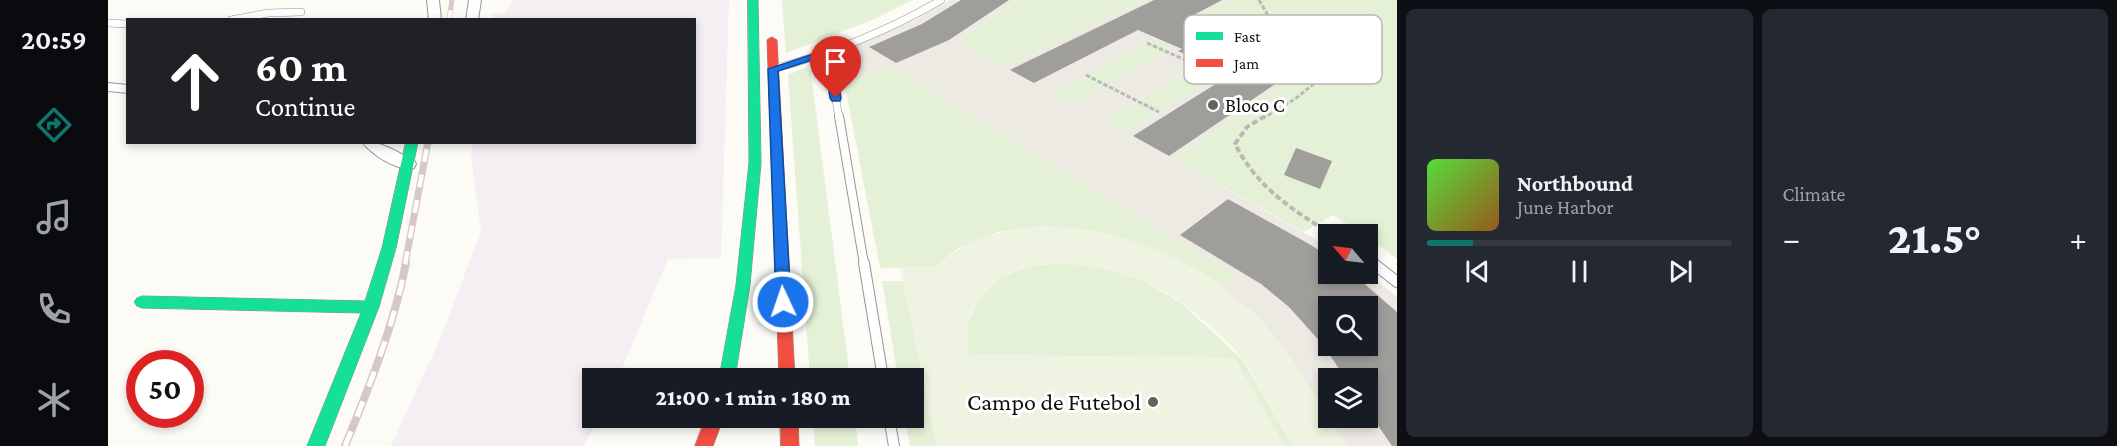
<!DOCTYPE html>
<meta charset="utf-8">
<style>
:root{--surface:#171b24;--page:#242831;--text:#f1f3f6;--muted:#9ea1a6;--line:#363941;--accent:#0f766e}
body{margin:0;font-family:"Crimson Pro",serif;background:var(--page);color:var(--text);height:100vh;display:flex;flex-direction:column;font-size:22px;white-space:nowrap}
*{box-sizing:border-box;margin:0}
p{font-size:20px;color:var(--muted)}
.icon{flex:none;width:33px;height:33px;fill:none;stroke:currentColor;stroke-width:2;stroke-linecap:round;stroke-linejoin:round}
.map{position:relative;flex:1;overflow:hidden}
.sheet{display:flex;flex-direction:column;gap:9px;padding:9px;background:#0d0f14;width:720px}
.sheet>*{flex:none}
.top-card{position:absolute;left:18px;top:18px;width:570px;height:126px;border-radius:0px;box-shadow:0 3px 9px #0003;background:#202124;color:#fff;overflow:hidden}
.needle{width:39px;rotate:298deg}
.fabs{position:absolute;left:1210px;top:224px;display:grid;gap:12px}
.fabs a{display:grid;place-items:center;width:60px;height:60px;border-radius:0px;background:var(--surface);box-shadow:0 3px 9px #0003;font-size:30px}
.speed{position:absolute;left:18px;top:350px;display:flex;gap:12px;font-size:30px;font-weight:700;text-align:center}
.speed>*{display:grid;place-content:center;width:78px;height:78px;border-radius:50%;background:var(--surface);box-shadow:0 3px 9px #0003;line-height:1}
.speed .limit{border:9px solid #d22;background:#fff;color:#111}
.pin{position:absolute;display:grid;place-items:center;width:51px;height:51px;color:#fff;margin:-62px -26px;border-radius:50% 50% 50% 0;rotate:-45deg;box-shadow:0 0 6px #0007}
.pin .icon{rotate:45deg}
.me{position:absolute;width:66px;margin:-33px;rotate:357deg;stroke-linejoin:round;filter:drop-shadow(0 0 4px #0008)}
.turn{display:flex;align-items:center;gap:21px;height:126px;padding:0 30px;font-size:27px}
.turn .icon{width:78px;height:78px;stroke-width:2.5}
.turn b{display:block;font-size:42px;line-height:51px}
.big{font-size:45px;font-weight:800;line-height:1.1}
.sheet .tile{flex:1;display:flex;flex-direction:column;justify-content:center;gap:9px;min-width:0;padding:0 21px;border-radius:9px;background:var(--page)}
.song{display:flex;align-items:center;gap:18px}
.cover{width:72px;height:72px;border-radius:9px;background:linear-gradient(135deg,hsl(110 70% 55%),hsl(30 70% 35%))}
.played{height:6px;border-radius:3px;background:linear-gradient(90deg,var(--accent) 15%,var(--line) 15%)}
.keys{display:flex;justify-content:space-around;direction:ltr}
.heat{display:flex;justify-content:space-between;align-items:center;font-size:33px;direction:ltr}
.sheet .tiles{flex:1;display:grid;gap:9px;grid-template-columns:repeat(2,1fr)}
.trip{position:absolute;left:474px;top:368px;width:342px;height:60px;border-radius:0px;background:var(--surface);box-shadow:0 3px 9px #0003;font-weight:800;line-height:60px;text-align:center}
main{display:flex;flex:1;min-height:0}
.dock{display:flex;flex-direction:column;width:108px;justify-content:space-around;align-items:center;background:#090b0e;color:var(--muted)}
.dock .icon{width:42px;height:42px}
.dock .active{color:var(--accent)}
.dock b{font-size:27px;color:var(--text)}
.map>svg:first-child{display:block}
.industrial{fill:#f4eff2}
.green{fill:#e5f1d7}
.pitch{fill:#eef4e1}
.plaza{fill:#eceae2;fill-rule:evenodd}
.building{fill:#a09e9b;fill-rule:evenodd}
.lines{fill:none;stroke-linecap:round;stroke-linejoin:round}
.lane-far2-casing{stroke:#969694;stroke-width:8}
.lane-far1-casing{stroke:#969694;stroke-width:10}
.lane-casing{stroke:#969694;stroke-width:12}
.street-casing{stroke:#969694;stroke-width:2}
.fast-casing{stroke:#8d8c8a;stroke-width:1}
.jam-casing{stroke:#8d8c8a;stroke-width:1}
.path-far1{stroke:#b9b9b8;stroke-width:3;stroke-dasharray:4.5 2;stroke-linecap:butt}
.path{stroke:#b9b9b8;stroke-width:4;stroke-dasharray:6 3;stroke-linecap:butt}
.lane-far2{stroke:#fffefe;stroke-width:7}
.lane-far1{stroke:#fffefe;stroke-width:8}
.lane{stroke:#fffefe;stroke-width:10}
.street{fill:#fffefe;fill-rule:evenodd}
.fast{fill:#16e098;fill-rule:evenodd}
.jam{fill:#f24e42;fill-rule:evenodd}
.rail-far2-casing{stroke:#d7c7c6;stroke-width:5}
.rail-far1-casing{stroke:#d7c7c6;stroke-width:7}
.rail-casing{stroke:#d7c7c6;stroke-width:8}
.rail-far2{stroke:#fff;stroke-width:4;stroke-dasharray:10;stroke-linecap:butt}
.rail-far1{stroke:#fff;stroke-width:4.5;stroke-dasharray:13;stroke-linecap:butt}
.rail{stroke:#fff;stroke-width:5;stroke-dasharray:16;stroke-linecap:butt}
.route{fill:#1a73e8;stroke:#114b97;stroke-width:1.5}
.poi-dot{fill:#636260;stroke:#fff;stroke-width:2}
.labels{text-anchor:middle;stroke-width:6;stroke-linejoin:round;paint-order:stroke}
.poi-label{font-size:20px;fill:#101010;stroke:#fff;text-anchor:start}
.near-poi-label{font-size:24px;fill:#101010;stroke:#fff;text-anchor:end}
.key{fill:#fff;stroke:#b7b7b7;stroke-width:1.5}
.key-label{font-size:16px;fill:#101010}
</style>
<main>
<nav class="dock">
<b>20:59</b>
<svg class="icon active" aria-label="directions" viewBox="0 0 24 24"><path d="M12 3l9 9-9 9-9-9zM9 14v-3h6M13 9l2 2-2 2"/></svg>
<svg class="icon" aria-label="music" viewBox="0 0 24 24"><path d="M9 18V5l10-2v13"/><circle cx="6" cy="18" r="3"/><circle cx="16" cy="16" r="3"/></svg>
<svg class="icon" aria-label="phone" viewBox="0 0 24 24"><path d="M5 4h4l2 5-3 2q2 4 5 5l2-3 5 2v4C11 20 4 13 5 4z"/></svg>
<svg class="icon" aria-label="climate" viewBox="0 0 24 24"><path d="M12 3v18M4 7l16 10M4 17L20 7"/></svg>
</nav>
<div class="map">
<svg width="1289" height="446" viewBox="0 0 1289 446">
<rect width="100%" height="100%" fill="#fcfbf6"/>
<polygon class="industrial" points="405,0 621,0 613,258 560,259 510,378 484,378 484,417 492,417 475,446 283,446 332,339 373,232 363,153 365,143 586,142 586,20 385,19 386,14 397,13"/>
<g class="green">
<polygon points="674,0 804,0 764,20 678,53"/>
<polygon points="910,0 1038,0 896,68 848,41"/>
<polygon points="1120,0 1289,0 1289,259 1260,238 1260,234 1254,234 1225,215 1196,232 1066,159 1188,73 1144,55 1017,133 995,122 1136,37 1109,25 964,105 943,93"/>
<polygon points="782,66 1130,276 1114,288 1099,276 938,226 890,232 849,249 828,267 772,268 737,86"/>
<polygon points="699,67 703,73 742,378 702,378 680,75"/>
<polygon points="957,263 996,268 1036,281 1073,303 1135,360 1185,446 1176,446 1126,358 860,355 859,325 871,298 892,278 922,266"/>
<polygon points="774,281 795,281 829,446 802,446 797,417 806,417 806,378 790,378"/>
<polygon points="705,417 747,417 750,446 707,446"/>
</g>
<path class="pitch" d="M938,226C956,228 975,228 992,232C1048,245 1108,274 1149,315C1186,352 1212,402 1240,446H1185C1174,426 1163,407 1151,387C1146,378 1142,367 1135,359C1119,339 1095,320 1075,304C1019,261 885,233 860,324C858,333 860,346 861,355L1126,358L1176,446H829L792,268L828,267C866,234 890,232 938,226Z"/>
<g class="plaza">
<path d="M842,0H853L815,24L762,48L788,63L901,0H910L848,41L896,68L1038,0H1046L903,70L927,83L1030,30L1114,0H1120L944,93L964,105L1109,25L1137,36L996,121L1017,133L1144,55L1189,73L1066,159L1221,247V257L1120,199L1072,235L1153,284L1181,307L1208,337L1237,378H1221V417L1179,351L1148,314L1114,288L1129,276L782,66L737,86L732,51L807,20ZM1128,36L1090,60L1070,51ZM1147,59L1181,74L1061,156L1026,137Z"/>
<polygon points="1244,273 1259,273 1289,297 1289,312"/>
<polygon points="1260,411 1284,446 1240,446 1221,417 1260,417"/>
</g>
<g class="building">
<polygon points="853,0 901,0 841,40 788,63 761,47 814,24"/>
<polygon points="1046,0 1114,0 1082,17 1129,36 1115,45 1182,74 1061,156 1025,136 1122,75 1070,51 1074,49 1030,30 926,83 902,70"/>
<polygon points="1188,148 1224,161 1212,189 1176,175"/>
<path d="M1120,199L1203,245L1221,257V273H1244L1289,312V446H1284L1260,411V378H1237L1215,345L1181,307L1153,284L1072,235ZM1221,306H1260V345H1221Z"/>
</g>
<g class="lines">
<g class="lane-far2-casing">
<g id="lane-far2">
<polyline points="123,20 160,13 193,12"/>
<polyline points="0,23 20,24"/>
<polyline points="720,52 731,118"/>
<path d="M665,69C724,53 780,31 833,0"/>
</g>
</g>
<g class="lane-far1-casing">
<g id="lane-far1">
<polyline points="731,116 756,264"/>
<polyline points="1219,232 1222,234"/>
<polyline points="1260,259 1267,264"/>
</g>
</g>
<g class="lane-casing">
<g id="lane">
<polyline points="756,263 775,378"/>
<polyline points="1265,263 1289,282"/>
<polyline points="781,417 786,446"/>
</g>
</g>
<g class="street-casing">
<g id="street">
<polygon points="319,0 331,0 333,20 321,20"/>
<polygon points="361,0 373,0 370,20 358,20"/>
<polygon points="0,83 20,85 20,93 0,91"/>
<path d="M254,142C276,142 286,151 306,160L308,164L306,168C290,172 264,155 254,142Z"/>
</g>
</g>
<g class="fast-casing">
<g id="fast">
<polygon points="640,0 650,0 653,163 642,285 627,378 611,378 628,285 641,163"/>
<polygon points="298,142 310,142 288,248 271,307 217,446 199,446 253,313 34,308 29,306 26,302 29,298 34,296 257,301 274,248"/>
</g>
</g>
<g class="jam-casing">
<g id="jam">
<polygon points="664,37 669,40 687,378 671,378 659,40"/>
<polygon points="598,417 616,417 605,446 587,446"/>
<polygon points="672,417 690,417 691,446 673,446"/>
</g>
</g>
<g class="path-far1">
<polyline points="1151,0 1161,17 1174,31 1177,44 1204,73 1208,82 1187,99 1155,118"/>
<polyline points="1039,43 1111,75"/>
<polyline points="978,75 1051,112"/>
</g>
<path class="path" d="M1157,116L1139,127L1127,144C1146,181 1174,203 1209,225"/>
<use href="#lane-far2" class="lane-far2"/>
<use href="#lane-far1" class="lane-far1"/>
<use href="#lane" class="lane"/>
<use href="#street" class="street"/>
<use href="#fast" class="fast"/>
<use href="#jam" class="jam"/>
<g class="rail-far2-casing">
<polyline id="rail-far2" points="341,20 344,0"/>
</g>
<g class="rail-far1-casing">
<polyline id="rail-far1" points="297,264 320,142"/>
</g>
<g class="rail-casing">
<path id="rail" d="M237,446C261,388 286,325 298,263"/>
</g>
<use href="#rail-far2" class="rail-far2"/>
<use href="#rail-far1" class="rail-far1"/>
<use href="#rail" class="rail"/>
</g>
<polygon class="route" points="720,49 725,52 733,98 732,101 724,101 722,98 716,56 670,71 683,302 681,306 670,306 668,302 660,69"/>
<g class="poi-dot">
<circle cx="1105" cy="105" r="6"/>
<circle cx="1045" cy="402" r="6"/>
</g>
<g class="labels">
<g class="poi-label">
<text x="1117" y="112">Bloco C</text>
</g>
<g class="near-poi-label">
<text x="1033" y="410">Campo de Futebol</text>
</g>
</g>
<rect x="1076" y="15" width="198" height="69" rx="9" class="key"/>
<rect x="1088" y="32" width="27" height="8" fill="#16e098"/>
<rect x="1088" y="59" width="27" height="8" fill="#f24e42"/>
<g class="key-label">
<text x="1126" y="42">Fast</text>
<text x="1126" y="69">Jam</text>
</g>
</svg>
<div class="fabs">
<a><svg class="needle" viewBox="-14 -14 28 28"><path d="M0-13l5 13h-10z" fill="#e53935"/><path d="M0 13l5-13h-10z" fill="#9ea1a6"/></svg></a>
<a><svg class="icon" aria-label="search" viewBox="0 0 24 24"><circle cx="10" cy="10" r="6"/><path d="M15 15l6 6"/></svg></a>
<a><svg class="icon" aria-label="layers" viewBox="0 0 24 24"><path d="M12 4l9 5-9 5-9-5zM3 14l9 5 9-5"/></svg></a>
</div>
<div class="speed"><div class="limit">50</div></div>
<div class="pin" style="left:728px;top:98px;background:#d93025"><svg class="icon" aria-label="arrive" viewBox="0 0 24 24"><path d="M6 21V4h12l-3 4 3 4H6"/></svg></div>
<svg class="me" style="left:675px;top:302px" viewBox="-20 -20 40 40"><circle r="17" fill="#1a73e8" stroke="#fff" stroke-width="3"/><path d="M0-11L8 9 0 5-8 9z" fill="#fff"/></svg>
<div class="trip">21:00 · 1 min · 180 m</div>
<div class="top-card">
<div class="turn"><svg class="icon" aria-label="ahead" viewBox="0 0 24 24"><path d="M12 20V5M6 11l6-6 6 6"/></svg><div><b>60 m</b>Continue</div></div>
</div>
</div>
<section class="sheet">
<div class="tiles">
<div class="tile">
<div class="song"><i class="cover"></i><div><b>Northbound</b><p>June Harbor</p></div></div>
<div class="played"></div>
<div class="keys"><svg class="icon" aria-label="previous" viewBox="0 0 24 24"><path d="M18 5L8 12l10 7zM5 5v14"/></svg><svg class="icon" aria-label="pause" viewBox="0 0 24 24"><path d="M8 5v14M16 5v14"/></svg><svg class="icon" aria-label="next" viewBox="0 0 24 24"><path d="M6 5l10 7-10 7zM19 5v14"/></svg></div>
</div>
<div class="tile"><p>Climate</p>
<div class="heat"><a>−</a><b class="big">21.5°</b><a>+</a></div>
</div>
</div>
</section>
</main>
